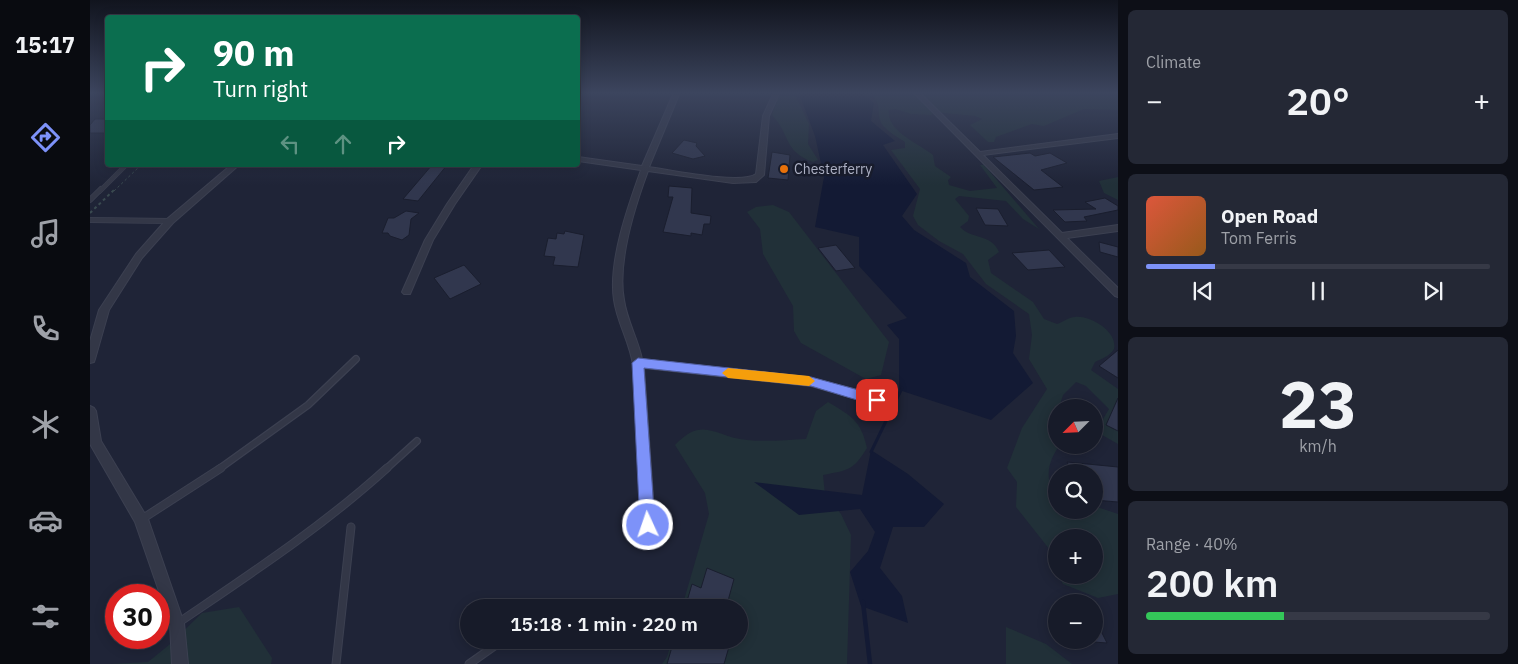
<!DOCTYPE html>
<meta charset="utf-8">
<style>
:root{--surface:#171b29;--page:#242835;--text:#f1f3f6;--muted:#9ea1a8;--line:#363946;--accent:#7d92f9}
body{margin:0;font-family:"IBM Plex Sans",sans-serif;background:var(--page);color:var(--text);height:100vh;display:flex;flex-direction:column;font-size:19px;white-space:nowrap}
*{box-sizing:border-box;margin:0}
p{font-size:16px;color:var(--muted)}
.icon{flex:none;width:28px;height:28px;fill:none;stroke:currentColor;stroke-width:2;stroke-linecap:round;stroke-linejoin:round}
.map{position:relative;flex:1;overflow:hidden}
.details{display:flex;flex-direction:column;gap:10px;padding:10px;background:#0d0f17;width:400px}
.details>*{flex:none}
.top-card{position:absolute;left:15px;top:15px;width:475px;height:152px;border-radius:5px;box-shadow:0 2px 12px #0003,0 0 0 1px var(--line);background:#0b6e4f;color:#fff;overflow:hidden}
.needle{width:32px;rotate:246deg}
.fabs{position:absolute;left:958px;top:399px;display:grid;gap:10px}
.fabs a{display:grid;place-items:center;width:55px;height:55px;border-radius:50%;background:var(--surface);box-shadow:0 2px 12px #0003,0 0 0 1px var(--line);font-size:25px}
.speed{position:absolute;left:15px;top:584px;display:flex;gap:10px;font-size:25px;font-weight:700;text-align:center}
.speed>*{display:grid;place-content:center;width:65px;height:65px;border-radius:50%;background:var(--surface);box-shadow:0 2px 12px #0003,0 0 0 1px var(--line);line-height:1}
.speed .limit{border:8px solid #d22;background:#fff;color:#111}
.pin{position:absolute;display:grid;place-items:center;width:42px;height:42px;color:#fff;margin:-21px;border-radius:10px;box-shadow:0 2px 8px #0006}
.me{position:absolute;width:55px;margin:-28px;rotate:357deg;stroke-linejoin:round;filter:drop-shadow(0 0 4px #0008)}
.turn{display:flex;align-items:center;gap:18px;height:105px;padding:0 25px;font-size:22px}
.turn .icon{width:65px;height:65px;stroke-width:2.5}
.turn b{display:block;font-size:35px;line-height:42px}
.lanes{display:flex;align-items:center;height:48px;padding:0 25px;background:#0003;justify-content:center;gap:25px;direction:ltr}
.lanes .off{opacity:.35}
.big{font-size:38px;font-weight:600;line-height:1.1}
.details .widget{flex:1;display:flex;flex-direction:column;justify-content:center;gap:8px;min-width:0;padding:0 18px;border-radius:8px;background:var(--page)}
.details .dial{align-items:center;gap:0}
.dial b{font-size:65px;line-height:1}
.song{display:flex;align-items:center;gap:15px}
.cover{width:60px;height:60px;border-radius:8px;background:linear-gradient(135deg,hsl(10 70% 55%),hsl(30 70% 35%))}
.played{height:5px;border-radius:2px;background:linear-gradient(90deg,var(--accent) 20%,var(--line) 20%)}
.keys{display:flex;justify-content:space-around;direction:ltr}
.heat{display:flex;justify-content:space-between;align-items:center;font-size:28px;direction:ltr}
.charge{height:8px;border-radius:4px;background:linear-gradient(90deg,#34c759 40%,var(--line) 0)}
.trip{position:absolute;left:370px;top:599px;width:288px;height:50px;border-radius:25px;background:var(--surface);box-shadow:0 2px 12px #0003,0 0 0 1px var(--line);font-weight:600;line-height:50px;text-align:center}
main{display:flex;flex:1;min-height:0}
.tabs{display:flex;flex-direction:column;width:90px;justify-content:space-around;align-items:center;background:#090b10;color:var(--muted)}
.tabs .icon{width:35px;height:35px}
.tabs .on{color:var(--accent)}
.tabs b{font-size:22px;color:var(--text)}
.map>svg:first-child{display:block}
.green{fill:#213038}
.water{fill:#131a34}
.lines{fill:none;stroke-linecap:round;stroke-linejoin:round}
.stream-far1{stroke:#131a34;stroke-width:3}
.stream{stroke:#131a34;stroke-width:4.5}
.building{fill:#31374e;stroke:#1a1e2e}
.lane-far3-casing{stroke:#3c4051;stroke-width:5}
.lane-far2-casing{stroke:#3c4051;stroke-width:6}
.lane-far1-casing{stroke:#3c4051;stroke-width:8}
.lane-casing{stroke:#3c4051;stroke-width:9}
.street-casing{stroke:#3c4051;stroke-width:2}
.path-far1{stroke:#3a4a50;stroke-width:1;stroke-dasharray:2.5 2.5;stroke-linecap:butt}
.path{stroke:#3a4a50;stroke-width:2;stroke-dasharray:3 3;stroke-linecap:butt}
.lane-far3{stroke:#333747;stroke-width:4}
.lane-far2{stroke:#333747;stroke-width:4.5}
.lane-far1{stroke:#333747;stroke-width:5.5}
.lane{stroke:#333747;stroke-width:7}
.street{fill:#333747;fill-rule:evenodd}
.route{fill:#7d92f9;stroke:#515fa2}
.slow{fill:#f59e0b}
.food-dot{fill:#e8710a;stroke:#181c2c;stroke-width:2}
.labels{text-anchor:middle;stroke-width:5;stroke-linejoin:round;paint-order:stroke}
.far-poi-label{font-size:14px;fill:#adb1c4;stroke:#181c2c;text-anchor:start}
</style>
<main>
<nav class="tabs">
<b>15:17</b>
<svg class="icon on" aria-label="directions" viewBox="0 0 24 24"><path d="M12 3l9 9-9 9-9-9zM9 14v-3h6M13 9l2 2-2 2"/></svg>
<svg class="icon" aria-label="music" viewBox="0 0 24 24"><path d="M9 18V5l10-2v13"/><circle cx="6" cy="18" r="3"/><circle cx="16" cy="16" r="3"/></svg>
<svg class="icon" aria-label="phone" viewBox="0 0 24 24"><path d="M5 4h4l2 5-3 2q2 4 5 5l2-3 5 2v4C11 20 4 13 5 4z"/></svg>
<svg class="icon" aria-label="climate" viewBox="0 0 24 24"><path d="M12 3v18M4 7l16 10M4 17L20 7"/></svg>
<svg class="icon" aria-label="car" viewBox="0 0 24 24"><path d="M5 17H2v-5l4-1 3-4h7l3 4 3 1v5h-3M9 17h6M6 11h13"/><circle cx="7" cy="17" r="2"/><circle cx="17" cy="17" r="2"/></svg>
<svg class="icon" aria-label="filters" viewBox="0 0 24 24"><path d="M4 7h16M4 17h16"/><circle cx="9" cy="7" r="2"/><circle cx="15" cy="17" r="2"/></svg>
</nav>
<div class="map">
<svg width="1028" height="664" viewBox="0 0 1028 664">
<rect width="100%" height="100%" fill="#1f2437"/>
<g class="green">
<path d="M690,92H707L705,95L719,124L718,144L728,160L723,162C693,151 701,135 682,115Z"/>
<path d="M784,92H1028V110L994,109L954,126L942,124L906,137L904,142H898L880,125L892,119L885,116L844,112L841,115L821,114L806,109L799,110C796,131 828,143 843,155L845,166L861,177L858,180L859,185L880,191L907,188L890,165H894L949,229L933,219L916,201L869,196L865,199L879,216L878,221L870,227C882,240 901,233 909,252L898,260L901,273L943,302L954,319L967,324C973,322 979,317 985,317C999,315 1028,331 1024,349C1020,356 1011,359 1005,362L1001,370L1028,389V444L1012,435L1009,426L1019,409L996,386L986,382L973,395L969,407L966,408V445H970C959,459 953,479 966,494V510H1004V506L1028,514V594L1008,598L973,584L968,575H1004V538H966V573L962,566L960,550L926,507L927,482L917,468L932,428L957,389L939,359L942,335L939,314L896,284L873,254L849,241L828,225L823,216L830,189L801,150L815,148V142C808,137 792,129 790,120C786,106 793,110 782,94Z"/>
<polygon points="1028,177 1028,200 1014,193 1009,181"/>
<polygon points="683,205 699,212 799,342 791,375 776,379 711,343 704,331 703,306 673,254 670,229 657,212 666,207"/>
<path d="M738,402C761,416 771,420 777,448C763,471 758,470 733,475L735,495L751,514L761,535L757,664H572L577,657L582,640H649V608L592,607L619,514L615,493L585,445C613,415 625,437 657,440C676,442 696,440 716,439L726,411Z"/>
<polygon points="149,607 182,658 181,664 21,664 58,662 79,645 112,613"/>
<polygon points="916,627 956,644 982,664 916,664"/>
</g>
<g class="water">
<polygon points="716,92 769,92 784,103 781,121 805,141 793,145 827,194 812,216 824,230 876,263 880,277 924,311 926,336 923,353 943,383 901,420 809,390 809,339 797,325 817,318 769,266 769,237 725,227 734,177 725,136 710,96"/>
<polygon points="781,450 818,474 854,504 834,527 803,527 790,568 812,596 818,623 771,606 760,572 778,551 785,532 770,509 709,515 664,482 772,495"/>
</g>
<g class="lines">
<polyline class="stream-far1" points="781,452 812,388"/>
<polyline class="stream" points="773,602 780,664"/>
</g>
<g class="building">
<polygon points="5,119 18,119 18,133 0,133 0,125"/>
<polygon points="594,140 607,143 606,146 615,156 603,159 582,153"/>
<polygon points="682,152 700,155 698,180 678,178"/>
<polygon points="940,153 945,156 960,153 977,163 951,170 973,187 944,190 903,157"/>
<polygon points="342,165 357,165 328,201 313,199"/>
<polygon points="579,186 602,188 601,213 621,216 620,224 614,224 612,235 601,233 601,236 573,232 583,197 578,197"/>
<polygon points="1015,198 1028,206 1028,210 994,217 997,221 975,222 963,210 1006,209 995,202"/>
<polygon points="886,208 908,209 918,226 895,225"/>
<polygon points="316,211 329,213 321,219 319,235 312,240 300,236 298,233 292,233 298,218 304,218"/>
<polygon points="475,231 494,235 488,267 463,265 465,257 454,256 458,238 466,239 467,233 474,234"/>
<polygon points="1009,242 1028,247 1028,257 1010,252"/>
<polygon points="746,245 765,268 746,271 728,248"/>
<polygon points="959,250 975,267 938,270 922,253"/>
<polygon points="374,265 391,284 360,299 344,278"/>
<polygon points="1028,350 1028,378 1009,366"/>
<polygon points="1028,398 1028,431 1016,425"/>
<polygon points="977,462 1028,467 1028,502 1004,500 1004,472 982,472"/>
<polygon points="617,568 644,579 636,608 595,608 602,584 611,588"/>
<polygon points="1004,617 1017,643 1004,642"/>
<polygon points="584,640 641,640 634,664 577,664"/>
</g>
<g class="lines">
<g class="lane-far3-casing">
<polyline id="lane-far3" points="10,191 36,165"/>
</g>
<g class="lane-far2-casing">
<g id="lane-far2">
<polyline points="0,200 11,189"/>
<polyline points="0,220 80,221"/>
</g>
</g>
<g class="lane-far1-casing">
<g id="lane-far1">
<polyline points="129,469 218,405 266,359"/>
<polyline points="296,469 327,441"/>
</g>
</g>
<g class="lane-casing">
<g id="lane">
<polyline points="52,519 131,468"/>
<path d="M88,623C160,574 232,527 297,468"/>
<polyline points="246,664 261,527"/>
<polyline points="379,664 413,640"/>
</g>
</g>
<g class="street-casing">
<g id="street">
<path d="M584,92H590L559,167C581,170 651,185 666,174L673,116L684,92H690L679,116L674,175L666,182L643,183L558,171C545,206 527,263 534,300C537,321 548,339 552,359L721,378L787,395L791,397L793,400L791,403L787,405L721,386L554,368L565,525L563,530L558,531L553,530L551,525C548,472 549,418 543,365C540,343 527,322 524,300C518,262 538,206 551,170L488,161V157L552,166Z"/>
<polygon points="823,92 829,92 890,152 1028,134 1028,138 893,155 972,233 1028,225 1028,231 977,238 1028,288 1028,297 1025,296"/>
<polygon points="141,165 149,165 83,223 52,258 19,310 5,359 4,362 0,363 0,341 9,310 46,254 77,219"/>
<polygon points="384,165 392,165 365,204 343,240 320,294 314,294 312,292 335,240 357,204"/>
<polygon points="0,406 4,408 6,411 11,441 58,519 94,623 98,664 82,664 80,623 45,522 0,444"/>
</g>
</g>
<polyline class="path-far1" points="24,191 51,165"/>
<polyline class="path" points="0,213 25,189"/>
<use href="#lane-far3" class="lane-far3"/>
<use href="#lane-far2" class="lane-far2"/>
<use href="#lane-far1" class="lane-far1"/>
<use href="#lane" class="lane"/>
<use href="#street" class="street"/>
</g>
<linearGradient id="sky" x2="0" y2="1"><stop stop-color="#11141e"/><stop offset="0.5" stop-color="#3c455e"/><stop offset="1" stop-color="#3c455e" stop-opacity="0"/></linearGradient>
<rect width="1028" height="185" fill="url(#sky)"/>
<polygon class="route" points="548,358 721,377 787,395 793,400 787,406 721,386 554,368 565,525 563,530 558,532 552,530 550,525 542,363"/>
<polygon class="slow" points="638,368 719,376 725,381 719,386 638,378 632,373"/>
<circle class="food-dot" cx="694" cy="169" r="5"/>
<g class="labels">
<g class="far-poi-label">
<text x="704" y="174">Chesterferry</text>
</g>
</g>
</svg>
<div class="fabs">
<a><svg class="needle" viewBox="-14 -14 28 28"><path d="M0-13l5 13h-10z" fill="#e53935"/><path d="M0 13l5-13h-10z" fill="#9ea1a8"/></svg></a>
<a><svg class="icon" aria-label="search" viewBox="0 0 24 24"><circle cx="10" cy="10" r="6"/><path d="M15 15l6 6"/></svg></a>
<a>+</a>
<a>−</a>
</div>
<div class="speed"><div class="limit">30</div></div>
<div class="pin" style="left:787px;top:400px;background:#d93025"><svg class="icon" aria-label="arrive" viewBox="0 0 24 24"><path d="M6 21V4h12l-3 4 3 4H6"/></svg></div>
<svg class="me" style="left:558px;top:525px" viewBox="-20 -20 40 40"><circle r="17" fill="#7d92f9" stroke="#fff" stroke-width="3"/><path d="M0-11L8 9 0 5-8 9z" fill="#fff"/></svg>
<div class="trip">15:18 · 1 min · 220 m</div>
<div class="top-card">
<div class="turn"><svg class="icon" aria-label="right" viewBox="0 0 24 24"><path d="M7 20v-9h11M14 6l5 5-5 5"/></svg><div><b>90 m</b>Turn right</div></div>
<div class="lanes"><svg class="icon off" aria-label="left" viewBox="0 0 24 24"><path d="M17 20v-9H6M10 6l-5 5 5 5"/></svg><svg class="icon off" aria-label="ahead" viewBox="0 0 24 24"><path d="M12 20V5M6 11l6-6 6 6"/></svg><svg class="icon" aria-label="right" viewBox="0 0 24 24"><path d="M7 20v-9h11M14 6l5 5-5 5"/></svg></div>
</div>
</div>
<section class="details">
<div class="widget"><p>Climate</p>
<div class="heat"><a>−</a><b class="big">20°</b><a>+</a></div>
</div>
<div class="widget">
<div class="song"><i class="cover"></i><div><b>Open Road</b><p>Tom Ferris</p></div></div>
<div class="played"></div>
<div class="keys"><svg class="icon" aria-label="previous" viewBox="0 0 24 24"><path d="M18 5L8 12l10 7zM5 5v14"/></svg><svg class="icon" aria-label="pause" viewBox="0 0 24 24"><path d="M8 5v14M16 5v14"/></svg><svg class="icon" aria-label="next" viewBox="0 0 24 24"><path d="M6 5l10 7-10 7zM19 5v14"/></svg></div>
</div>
<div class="widget dial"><b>23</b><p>km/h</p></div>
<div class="widget"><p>Range · 40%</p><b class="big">200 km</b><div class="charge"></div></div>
</section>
</main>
